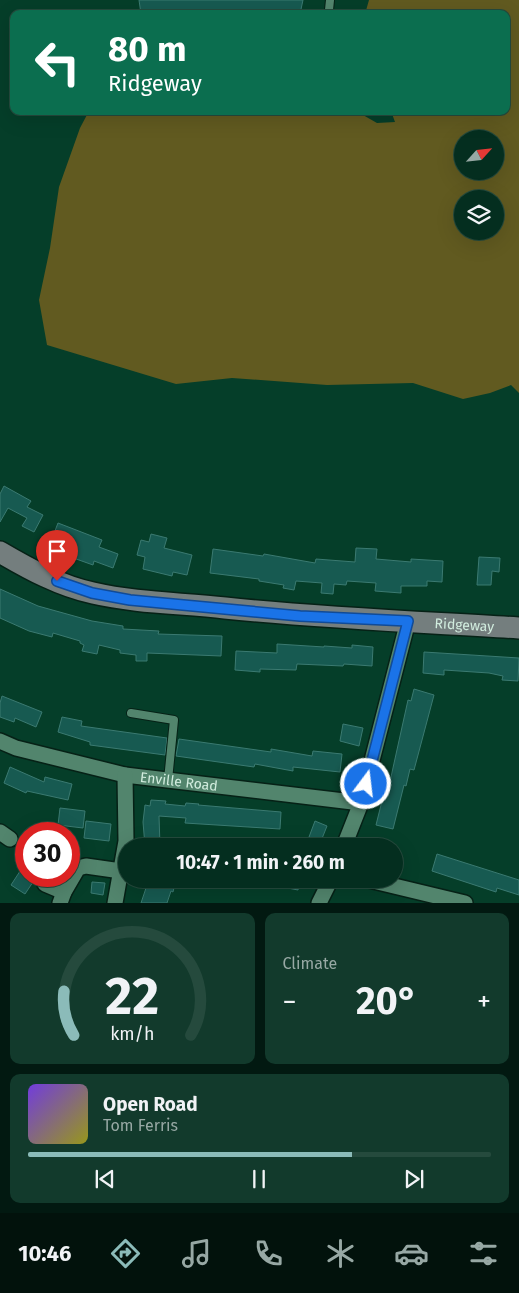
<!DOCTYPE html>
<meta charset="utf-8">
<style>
:root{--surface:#042e1f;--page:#123a2c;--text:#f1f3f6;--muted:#97a8a4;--line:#254a3d;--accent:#8bbbb9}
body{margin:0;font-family:"Fira Sans",sans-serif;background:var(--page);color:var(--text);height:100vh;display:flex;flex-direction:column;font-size:19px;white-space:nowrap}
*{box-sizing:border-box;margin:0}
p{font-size:16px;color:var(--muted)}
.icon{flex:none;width:28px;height:28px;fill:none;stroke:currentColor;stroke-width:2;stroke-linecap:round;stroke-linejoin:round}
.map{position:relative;height:903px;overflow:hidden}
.panel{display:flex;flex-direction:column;gap:10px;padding:10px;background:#021911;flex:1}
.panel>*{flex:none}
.top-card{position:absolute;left:10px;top:10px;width:500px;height:105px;border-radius:10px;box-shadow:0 5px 20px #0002,0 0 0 1px var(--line);background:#0b6e4f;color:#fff;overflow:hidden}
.needle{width:32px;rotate:63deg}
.controls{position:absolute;left:454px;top:130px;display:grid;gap:10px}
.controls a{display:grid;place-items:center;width:50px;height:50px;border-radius:50%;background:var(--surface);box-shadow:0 5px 20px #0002,0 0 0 1px var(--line);font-size:25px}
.speed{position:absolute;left:15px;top:822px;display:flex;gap:10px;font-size:25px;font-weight:700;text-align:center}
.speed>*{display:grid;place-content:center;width:65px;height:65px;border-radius:50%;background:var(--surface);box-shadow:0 5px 20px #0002,0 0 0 1px var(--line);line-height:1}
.speed .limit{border:8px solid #d22;background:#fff;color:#111}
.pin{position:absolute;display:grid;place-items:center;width:42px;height:42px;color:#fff;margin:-51px -21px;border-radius:50% 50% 50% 0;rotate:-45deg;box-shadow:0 0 5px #0007}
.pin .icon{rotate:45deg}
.me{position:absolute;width:55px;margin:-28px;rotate:15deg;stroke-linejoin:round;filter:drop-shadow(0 0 4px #0008)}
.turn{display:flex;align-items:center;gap:18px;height:105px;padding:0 15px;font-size:22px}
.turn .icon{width:65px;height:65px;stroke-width:2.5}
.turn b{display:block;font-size:35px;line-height:42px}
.big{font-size:38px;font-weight:700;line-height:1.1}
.panel .card{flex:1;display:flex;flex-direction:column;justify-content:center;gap:8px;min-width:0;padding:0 18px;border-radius:10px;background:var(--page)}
.panel .dial{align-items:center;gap:0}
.dial svg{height:130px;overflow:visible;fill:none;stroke:var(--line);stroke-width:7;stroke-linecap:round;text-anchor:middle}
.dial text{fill:var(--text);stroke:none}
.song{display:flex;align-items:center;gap:15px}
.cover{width:60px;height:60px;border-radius:8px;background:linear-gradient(135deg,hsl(260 70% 55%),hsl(60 70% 35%))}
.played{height:5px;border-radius:2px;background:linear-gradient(90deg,var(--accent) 70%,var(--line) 70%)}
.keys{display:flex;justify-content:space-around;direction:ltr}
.heat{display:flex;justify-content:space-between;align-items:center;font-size:28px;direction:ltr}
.panel .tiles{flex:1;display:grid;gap:10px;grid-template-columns:1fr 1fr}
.card:last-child{grid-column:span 2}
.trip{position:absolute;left:118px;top:838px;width:285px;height:50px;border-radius:25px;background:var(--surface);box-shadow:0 5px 20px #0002,0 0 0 1px var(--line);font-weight:700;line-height:50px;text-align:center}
.tab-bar{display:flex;height:80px;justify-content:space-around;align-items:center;background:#02120c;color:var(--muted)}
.tab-bar .icon{width:35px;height:35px}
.tab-bar .active{color:var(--accent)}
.tab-bar b{font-size:22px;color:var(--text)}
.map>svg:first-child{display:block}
.green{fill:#615a20;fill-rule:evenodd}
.building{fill:#175a51;stroke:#3b7a71}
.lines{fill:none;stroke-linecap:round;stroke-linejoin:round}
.lane-casing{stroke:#062116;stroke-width:10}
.street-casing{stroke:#062116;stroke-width:18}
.secondary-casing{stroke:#062116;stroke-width:24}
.lane{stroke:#52856d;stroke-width:8}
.street{stroke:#52856d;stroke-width:15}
.secondary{stroke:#747e7e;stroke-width:21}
.route-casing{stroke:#114b97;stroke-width:12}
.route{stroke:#1a73e8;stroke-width:9}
.labels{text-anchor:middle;stroke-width:5;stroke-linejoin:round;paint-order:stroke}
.street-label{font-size:14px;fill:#d1ecde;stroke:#0a3222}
</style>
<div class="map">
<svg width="519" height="903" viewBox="0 0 519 903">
<rect width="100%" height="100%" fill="#053e29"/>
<path class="green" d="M369,0H519V393L511,385L490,393L463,399L413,383L327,385L232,378L176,384L47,345L39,300L50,248L59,187L80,128L89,111H356L377,123L395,122L391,111H506V14H365ZM462,139H495V171H462ZM462,199H495V231H462Z"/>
<g class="building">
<polygon points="139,0 303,0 300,14 141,14"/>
<polygon points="4,486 31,501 27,507 43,515 34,532 22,526 27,518 8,508 0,522 0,494"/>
<polygon points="58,523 102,540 99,547 118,554 113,568 94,561 93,565 51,550 56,537 53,536"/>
<polygon points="151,534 167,538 164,548 192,555 187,575 173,572 172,576 143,569 145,557 137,555 141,540 149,542"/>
<polygon points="356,548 377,549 376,559 411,562 411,559 443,561 442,582 427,581 427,586 401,586 401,593 375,591 376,583 347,581 346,585 334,584 333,594 321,593 322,583 296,581 294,590 283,588 284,585 259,581 259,579 210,573 213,549 263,556 264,554 315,563 316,559 355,562"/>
<polygon points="479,557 500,558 499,572 492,571 491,585 477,585"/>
<polygon points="0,589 38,606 92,621 123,626 123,629 159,631 158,634 222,636 221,656 147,653 147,661 136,661 136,655 120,653 120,650 99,645 97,654 82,651 84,645 80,643 80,641 53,633 52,637 29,631 0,618"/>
<polygon points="277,644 324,647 324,646 352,648 352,645 373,647 372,666 344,664 343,666 297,664 296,670 260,669 260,672 235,670 236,651 277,653"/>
<polygon points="424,652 519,658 518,681 502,680 503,676 489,673 444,670 444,675 423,673"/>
<polygon points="414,689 434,695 414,770 410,769 406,786 404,785 393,829 376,825 386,785 389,786 408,700 411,701"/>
<polygon points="2,696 42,712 36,727 15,718 14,722 0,717 0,703"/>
<polygon points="62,717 82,721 81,726 167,738 165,755 90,745 90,742 58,732"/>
<polygon points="343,724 363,728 359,746 340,741"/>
<polygon points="179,739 271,752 271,749 312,756 313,751 342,754 340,772 293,767 293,771 255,764 254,767 176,756"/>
<polygon points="10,767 44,782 45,777 72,784 68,800 27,791 26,793 4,783"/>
<polygon points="151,800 166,801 165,804 185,806 186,803 199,804 198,805 281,812 280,829 185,823 186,818 159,816 160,846 145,846 143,822 145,805 150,806"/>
<polygon points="60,808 85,811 83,828 58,825"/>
<polygon points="86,821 111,824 109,841 84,838"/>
<polygon points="315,821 327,826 321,841 309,837"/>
<polygon points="437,854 519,880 519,895 497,888 496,892 432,871"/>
<polygon points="26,862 26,876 37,876 25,894 11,885"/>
<polygon points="149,879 176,879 173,892 171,891 167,903 141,903"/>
<polygon points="267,879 300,879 298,890 267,884"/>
<polygon points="92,882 105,883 103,895 91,893"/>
</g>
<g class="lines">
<g class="lane-casing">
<g id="lane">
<polyline points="329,10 330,0"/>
<polyline points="131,713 174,720 168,780"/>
</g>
</g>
<g class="street-casing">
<g id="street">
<path id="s1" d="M0,741L16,748L125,775L361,803"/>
<polyline points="0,832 10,839"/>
<polyline points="344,846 361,803 408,621"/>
<polyline points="365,879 465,903"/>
<polyline points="45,884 64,892"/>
<polyline points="60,903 64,892 78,868 86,866 121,871"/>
<polyline points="115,903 126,841 125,775"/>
<polyline points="319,903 331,879"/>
</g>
</g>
<g class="secondary-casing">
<g id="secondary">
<path id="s2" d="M0,552C29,569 60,586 93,593C136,603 181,603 225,608C323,618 421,622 519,628"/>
</g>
</g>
<use href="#lane" class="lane"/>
<use href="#street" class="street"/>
<use href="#secondary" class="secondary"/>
</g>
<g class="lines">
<g class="route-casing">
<polyline id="route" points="57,581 92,593 130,600 300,616 408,621 366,784"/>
</g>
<use href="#route" class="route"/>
</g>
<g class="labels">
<g class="street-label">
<text dy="5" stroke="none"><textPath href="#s2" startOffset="475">Ridgeway</textPath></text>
<text dy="5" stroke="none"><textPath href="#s1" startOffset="184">Enville Road</textPath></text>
</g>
</g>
</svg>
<div class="controls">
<a><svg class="needle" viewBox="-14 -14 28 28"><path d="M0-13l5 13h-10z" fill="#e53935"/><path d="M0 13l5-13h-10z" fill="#97a8a4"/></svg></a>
<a><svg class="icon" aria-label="layers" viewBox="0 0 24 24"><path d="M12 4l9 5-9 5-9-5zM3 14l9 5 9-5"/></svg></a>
</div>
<div class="speed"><div class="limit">30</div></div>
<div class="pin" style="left:57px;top:581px;background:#d93025"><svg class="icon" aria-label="arrive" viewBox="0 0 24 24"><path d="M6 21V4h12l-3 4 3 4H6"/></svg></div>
<svg class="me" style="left:366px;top:784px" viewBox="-20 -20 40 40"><circle r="17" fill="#1a73e8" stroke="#fff" stroke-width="3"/><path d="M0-11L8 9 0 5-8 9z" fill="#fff"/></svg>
<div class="trip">10:47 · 1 min · 260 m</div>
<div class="top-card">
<div class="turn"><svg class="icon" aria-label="left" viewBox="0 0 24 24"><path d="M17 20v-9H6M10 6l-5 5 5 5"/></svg><div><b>80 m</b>Ridgeway</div></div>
</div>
</div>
<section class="panel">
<div class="tiles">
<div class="card dial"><svg viewBox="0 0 100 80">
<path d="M14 69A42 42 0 1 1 86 69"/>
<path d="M14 69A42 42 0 0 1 8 42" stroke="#8bbbb9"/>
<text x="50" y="56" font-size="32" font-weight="700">22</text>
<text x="50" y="72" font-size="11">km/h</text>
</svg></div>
<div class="card"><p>Climate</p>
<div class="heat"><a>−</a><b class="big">20°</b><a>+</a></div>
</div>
<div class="card">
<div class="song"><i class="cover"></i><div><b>Open Road</b><p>Tom Ferris</p></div></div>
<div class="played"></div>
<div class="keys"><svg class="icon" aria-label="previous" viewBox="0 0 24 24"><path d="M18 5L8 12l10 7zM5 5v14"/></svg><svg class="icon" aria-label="pause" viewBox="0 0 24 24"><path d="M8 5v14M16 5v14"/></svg><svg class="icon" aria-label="next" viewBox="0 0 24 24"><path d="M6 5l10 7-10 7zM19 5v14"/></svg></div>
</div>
</div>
</section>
<nav class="tab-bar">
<b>10:46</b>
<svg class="icon active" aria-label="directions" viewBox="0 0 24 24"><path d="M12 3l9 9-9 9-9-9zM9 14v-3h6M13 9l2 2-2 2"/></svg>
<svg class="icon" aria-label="music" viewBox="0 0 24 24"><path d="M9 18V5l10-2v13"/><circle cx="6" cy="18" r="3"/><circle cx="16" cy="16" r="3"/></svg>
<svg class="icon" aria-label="phone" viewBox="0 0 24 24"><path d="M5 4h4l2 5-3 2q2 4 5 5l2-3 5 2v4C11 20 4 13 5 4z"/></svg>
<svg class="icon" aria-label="climate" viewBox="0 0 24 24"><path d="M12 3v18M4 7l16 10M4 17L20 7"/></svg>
<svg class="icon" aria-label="car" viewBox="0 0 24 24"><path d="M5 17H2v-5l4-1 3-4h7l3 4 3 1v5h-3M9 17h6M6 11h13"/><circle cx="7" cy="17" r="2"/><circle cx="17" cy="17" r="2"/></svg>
<svg class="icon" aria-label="filters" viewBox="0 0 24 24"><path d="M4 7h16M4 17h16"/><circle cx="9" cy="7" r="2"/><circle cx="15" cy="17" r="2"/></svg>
</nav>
